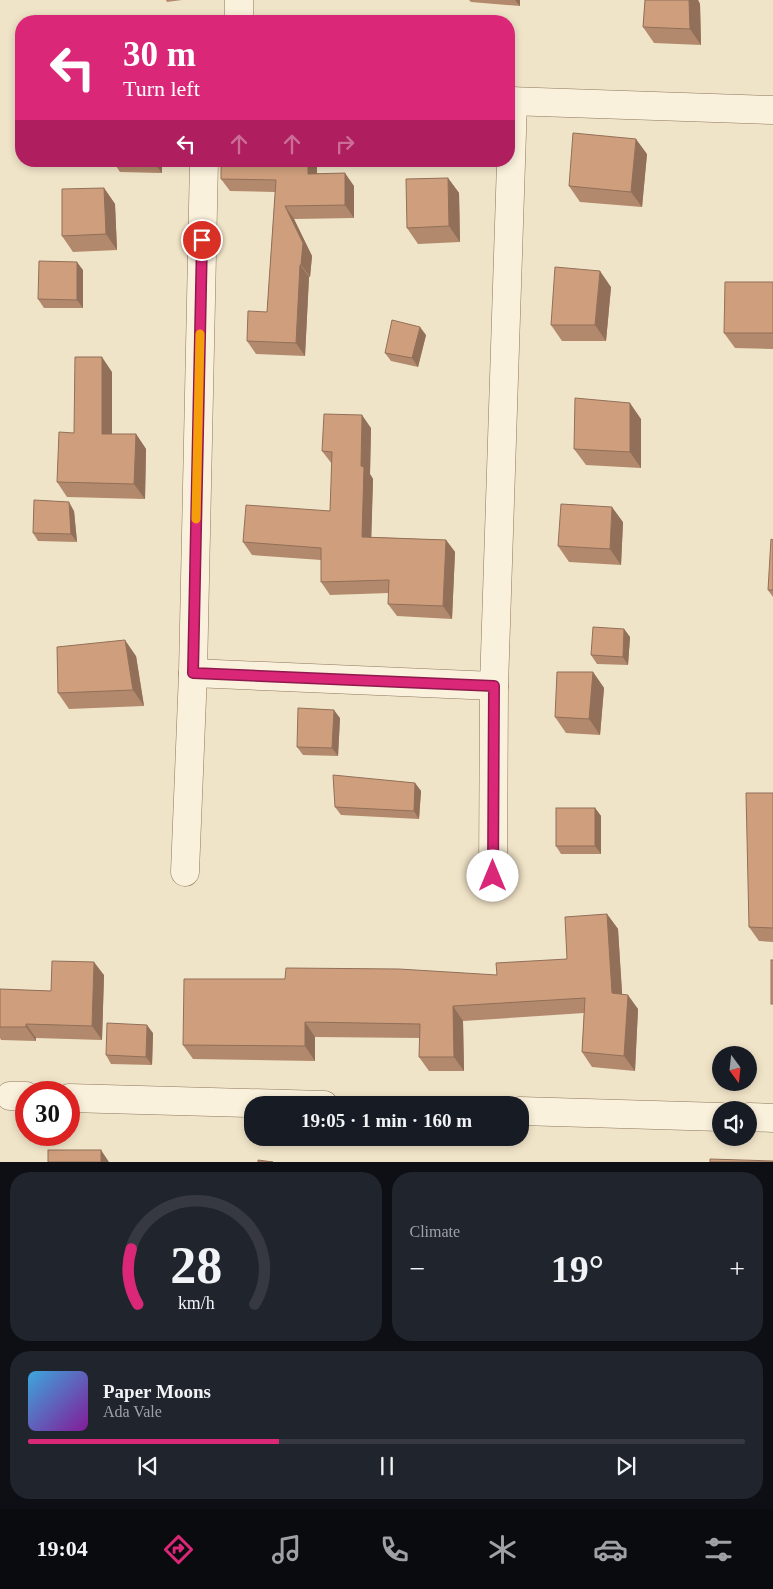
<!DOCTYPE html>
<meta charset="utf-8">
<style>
:root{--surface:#171b24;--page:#20242c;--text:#f1f3f6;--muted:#9ea1a6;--line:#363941;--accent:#db2777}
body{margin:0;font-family:"Times New Roman",serif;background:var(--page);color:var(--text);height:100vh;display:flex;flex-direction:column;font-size:19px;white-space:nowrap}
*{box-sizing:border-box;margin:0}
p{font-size:16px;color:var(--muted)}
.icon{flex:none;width:28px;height:28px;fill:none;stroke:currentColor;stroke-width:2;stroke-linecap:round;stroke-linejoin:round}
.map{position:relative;height:1162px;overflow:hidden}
.panel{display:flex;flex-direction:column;gap:10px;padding:10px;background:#0d0f14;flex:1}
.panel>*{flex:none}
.top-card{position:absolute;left:15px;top:15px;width:500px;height:152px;border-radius:20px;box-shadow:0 2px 8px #0003;background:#db2777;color:#fff;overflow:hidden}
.needle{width:32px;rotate:165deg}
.buttons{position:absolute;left:712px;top:1046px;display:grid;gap:10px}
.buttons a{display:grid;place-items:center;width:45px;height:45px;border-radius:50%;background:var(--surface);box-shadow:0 2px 8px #0003;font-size:25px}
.speed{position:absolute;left:15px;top:1081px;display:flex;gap:10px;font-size:25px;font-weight:700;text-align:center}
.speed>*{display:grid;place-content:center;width:65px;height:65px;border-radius:50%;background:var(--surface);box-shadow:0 2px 8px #0003;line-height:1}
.speed .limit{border:8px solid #d22;background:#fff;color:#111}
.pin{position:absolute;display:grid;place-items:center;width:42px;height:42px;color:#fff;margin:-21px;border:2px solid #fff;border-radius:50%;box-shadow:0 1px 5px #0007}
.me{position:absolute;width:55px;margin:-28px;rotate:0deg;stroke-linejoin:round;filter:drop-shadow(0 0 4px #0008)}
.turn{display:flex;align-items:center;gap:18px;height:105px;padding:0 25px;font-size:22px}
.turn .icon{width:65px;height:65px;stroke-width:2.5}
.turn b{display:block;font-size:35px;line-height:42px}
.lanes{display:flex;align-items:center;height:48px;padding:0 25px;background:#0003;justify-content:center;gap:25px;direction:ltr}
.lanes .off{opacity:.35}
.big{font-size:38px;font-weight:700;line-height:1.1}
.panel .tile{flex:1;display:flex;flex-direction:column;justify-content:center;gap:8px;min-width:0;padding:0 18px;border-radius:20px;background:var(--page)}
.panel .dial{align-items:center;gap:0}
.dial svg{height:130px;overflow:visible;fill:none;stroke:var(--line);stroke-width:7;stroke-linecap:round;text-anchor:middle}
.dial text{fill:var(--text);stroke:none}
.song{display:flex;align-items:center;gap:15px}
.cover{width:60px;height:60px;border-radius:8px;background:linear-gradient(135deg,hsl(200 70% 55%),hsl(290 70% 35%))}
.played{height:5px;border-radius:2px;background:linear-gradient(90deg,var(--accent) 35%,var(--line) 35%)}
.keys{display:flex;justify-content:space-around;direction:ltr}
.heat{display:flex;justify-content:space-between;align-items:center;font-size:28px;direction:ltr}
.panel .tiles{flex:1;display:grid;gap:10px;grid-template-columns:1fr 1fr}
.tile:last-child{grid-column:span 2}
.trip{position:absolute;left:244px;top:1096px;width:285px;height:50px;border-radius:20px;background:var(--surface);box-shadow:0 2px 8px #0003;font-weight:700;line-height:50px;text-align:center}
.tabs{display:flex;height:80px;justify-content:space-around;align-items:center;background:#090b0e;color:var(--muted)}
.tabs .icon{width:35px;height:35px}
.tabs .current{color:var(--accent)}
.tabs b{font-size:22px;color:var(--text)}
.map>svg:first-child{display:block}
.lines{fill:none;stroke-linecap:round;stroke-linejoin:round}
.street-casing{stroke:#8d765c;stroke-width:29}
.street{stroke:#faf1dc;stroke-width:28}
.wall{fill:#b2896c}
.shaded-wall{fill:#916f58}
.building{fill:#cf9f7d;stroke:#916f58}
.route-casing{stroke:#8e194d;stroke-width:12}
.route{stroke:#db2777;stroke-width:9}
.slow{stroke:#f59e0b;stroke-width:9}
</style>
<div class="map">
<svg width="773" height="1162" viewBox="0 0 773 1162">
<rect width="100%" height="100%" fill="#f0e4c8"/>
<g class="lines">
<g class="street-casing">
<g id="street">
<polyline points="239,21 239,0"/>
<polyline points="509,101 773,110"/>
<polyline points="193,673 494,686"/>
<polyline points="185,872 193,673 204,161"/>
<polyline points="493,876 494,686 513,101"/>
<polyline points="10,1096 26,1096"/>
<polyline points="69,1098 324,1105"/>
<polyline points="520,1111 721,1117"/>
<polyline points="749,1117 773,1118"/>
</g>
</g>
<use href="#street" class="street"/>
</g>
<g class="wall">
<polygon points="166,0 182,0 167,2"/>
<polygon points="469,0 520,0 520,6 471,2"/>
<polygon points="645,0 698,0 700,4 701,45 654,43 643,27"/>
<polygon points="647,154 642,207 580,202 569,186"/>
<polygon points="162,161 162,173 120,172 114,163"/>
<polygon points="317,161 317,173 354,186 354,218 294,219 312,256 310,277 309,277 305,356 256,354 247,341 267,312 275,192 230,191 221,179"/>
<polygon points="448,178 459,193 460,242 418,244 407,228"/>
<polygon points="104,188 115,204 117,250 73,252 62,236"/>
<polygon points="83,270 83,308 44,308 38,299"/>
<polygon points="773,282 773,349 735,348 724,333"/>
<polygon points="611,287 606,341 562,341 551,325"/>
<polygon points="426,335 418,367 391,361 385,353"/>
<polygon points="112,372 112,434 136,434 146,449 145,499 67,497 57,482 74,433"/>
<polygon points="641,419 641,468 586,465 574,449"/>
<polygon points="371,428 370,474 373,479 371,537 446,540 455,552 452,619 397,616 388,604 389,593 330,595 321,582 321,560 252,555 243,542 330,511 332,464 322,451"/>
<polygon points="74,511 77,542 38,541 33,533"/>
<polygon points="623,522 621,565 569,562 558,546"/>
<polygon points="773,540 773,597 768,590"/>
<polygon points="624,629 630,637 628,665 597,664 591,655"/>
<polygon points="136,656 144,706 69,709 58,693"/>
<polygon points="593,672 604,688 600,735 566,733 555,717"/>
<polygon points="340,718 338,756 303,755 297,747"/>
<polygon points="415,783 421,791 419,819 341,815 335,807"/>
<polygon points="773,793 773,942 759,941 749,927"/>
<polygon points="595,808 601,816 601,854 561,854 556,846"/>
<polygon points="607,914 618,929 622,994 638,1009 635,1071 592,1067 582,1052 584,1013 463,1021 464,1071 429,1071 419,1057 420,1038 315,1037 315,1061 193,1059 183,1045 285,979 497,975 567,959"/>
<polygon points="104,975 102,1040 36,1038 36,1041 1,1040 0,1038 0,989 51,991"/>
<polygon points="153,1033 152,1065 111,1064 106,1055"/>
</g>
<g class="shaded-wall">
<polygon points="515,0 520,0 520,6"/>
<polygon points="689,0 698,0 700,4 701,45 690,29"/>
<polygon points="636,139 647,154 642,207 631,192"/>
<polygon points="156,161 162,161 162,173 156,165"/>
<polygon points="308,161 317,161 317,186 308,174"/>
<polygon points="345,173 354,186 354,218 345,205"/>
<polygon points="448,178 459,193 460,242 449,226"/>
<polygon points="104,188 115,204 117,250 106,234"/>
<polygon points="285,206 294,219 312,256 310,277 301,265"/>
<polygon points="77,262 83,270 83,308 77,300"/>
<polygon points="300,265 309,277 305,356 296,343"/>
<polygon points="600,271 611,287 606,341 595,325"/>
<polygon points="420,327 426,335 418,367 412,358"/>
<polygon points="102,357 112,372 112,448 102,434"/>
<polygon points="630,403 641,419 641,468 630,452"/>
<polygon points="362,415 371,428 370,474 373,479 371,550 362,537 361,466"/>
<polygon points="136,434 146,449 145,499 134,484"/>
<polygon points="69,502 74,511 77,542 71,534"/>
<polygon points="612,507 623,522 621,565 610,549"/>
<polygon points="446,540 455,552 452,619 443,606"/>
<polygon points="624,629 630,637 628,665 623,657"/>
<polygon points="125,640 136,656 144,706 133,690"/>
<polygon points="593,672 604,688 600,735 589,719"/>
<polygon points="334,710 340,718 338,756 332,748"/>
<polygon points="415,783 421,791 419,819 414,811"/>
<polygon points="595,808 601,816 601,854 595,846"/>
<polygon points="607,914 618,929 623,1008 612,993"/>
<polygon points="94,962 104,975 102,1040 92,1026"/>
<polygon points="628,995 638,1009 635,1071 624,1056"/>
<polygon points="453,1006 463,1021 464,1071 454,1057"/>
<polygon points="305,1022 315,1037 315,1061 305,1046"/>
<polygon points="26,1024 36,1038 36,1041 26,1027"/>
<polygon points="147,1025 153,1033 152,1065 146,1057"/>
<polygon points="101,1150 109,1162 101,1162"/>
</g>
<g class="building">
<polygon points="645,0 689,0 690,29 643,27"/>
<polygon points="573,133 636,139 631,192 569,186"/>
<polygon points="114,161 156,161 156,165 114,163"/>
<polygon points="221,161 308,161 308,174 345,173 345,205 285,206 303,243 301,265 300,265 296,343 247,341 248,311 267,312 276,180 221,179"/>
<polygon points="448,178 449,226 407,228 406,179"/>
<polygon points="104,188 106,234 62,236 62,189"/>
<polygon points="39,261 77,262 77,300 38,299"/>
<polygon points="555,267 600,271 595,325 551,325"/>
<polygon points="725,282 773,282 773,333 724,333"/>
<polygon points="392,320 420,327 412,358 385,353"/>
<polygon points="75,357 102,357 102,434 136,434 134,484 57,482 59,432 74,433"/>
<polygon points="575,398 630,403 630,452 574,449"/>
<polygon points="324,414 362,415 361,466 364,467 362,537 446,540 443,606 388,604 389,580 321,582 321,548 243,542 246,505 330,511 332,452 322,451"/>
<polygon points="34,500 69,502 71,534 33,533"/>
<polygon points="561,504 612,507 610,549 558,546"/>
<polygon points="771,539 773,540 773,590 768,590"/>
<polygon points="593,627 624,629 623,657 591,655"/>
<polygon points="125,640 133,690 58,693 57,647"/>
<polygon points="557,672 593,672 589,719 555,717"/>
<polygon points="298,708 334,710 332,748 297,747"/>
<polygon points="333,775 415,783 414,811 335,807"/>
<polygon points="746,793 773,793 773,928 749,927"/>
<rect x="556" y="808" width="39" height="38"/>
<polygon points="607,914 612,993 628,995 624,1056 582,1052 585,998 453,1006 454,1057 419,1057 420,1024 305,1022 305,1046 183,1045 184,979 285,979 286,968 399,969 497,975 496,963 567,959 565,917"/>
<rect x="771" y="960" width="2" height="44"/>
<polygon points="52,961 94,962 92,1026 26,1024 26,1027 0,1027 0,989 51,991"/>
<polygon points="107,1023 147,1025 146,1057 106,1055"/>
<rect x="48" y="1150" width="53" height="12"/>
<polygon points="710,1159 773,1161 773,1162 710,1162"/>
<polygon points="258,1160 273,1162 258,1162"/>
</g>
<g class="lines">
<g class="route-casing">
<polyline id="route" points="202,240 193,673 494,686 493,876"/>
</g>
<use href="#route" class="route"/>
<polyline class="slow" points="196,519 200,334"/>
</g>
</svg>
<div class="buttons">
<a><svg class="needle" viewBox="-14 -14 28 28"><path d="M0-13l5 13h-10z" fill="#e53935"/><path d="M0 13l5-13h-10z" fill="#9ea1a6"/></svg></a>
<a><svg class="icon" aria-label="sound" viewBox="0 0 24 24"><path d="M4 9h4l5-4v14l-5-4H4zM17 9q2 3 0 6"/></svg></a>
</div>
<div class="speed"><div class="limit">30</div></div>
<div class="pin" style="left:202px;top:240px;background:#d93025"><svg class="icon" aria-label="arrive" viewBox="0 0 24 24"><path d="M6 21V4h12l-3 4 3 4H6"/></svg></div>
<svg class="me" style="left:493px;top:876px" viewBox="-20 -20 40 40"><circle r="19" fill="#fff"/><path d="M0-13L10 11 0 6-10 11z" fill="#db2777"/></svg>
<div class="trip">19:05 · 1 min · 160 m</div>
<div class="top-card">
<div class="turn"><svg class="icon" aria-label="left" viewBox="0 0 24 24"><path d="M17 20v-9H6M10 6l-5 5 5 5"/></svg><div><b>30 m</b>Turn left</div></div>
<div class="lanes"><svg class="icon" aria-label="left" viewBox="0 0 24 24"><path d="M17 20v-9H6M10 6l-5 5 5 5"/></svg><svg class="icon off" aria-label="ahead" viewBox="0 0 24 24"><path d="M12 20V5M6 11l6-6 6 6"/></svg><svg class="icon off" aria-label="ahead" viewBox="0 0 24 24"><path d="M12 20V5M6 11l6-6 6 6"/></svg><svg class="icon off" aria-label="right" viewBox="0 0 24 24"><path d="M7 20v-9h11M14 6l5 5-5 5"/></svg></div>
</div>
</div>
<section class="panel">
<div class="tiles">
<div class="tile dial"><svg viewBox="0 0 100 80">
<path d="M14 69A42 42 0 1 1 86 69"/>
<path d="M14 69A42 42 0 0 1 10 35" stroke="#db2777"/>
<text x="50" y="56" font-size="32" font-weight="700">28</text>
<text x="50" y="72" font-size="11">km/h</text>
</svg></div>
<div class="tile"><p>Climate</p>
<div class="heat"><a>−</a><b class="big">19°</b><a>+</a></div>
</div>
<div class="tile">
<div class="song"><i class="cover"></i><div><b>Paper Moons</b><p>Ada Vale</p></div></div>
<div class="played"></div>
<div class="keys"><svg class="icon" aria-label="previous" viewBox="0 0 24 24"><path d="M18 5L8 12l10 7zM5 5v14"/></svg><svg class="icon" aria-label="pause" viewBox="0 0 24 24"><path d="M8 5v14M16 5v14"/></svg><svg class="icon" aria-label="next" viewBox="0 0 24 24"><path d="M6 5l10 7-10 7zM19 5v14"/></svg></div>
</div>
</div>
</section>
<nav class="tabs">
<b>19:04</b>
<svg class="icon current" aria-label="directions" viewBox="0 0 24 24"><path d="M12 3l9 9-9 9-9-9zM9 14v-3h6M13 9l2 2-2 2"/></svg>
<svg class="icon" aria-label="music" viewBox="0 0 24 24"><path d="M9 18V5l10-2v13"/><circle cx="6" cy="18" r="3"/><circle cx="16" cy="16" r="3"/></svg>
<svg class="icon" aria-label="phone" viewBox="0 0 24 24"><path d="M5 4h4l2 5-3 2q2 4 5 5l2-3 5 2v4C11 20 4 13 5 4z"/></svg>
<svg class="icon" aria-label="climate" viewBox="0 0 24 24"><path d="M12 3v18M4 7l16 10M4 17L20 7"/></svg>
<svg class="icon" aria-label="car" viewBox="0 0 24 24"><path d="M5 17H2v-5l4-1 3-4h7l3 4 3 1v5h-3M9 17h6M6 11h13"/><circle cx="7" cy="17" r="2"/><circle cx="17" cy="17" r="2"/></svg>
<svg class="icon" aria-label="filters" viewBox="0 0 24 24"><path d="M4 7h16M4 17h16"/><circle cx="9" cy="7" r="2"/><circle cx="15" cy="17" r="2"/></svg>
</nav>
